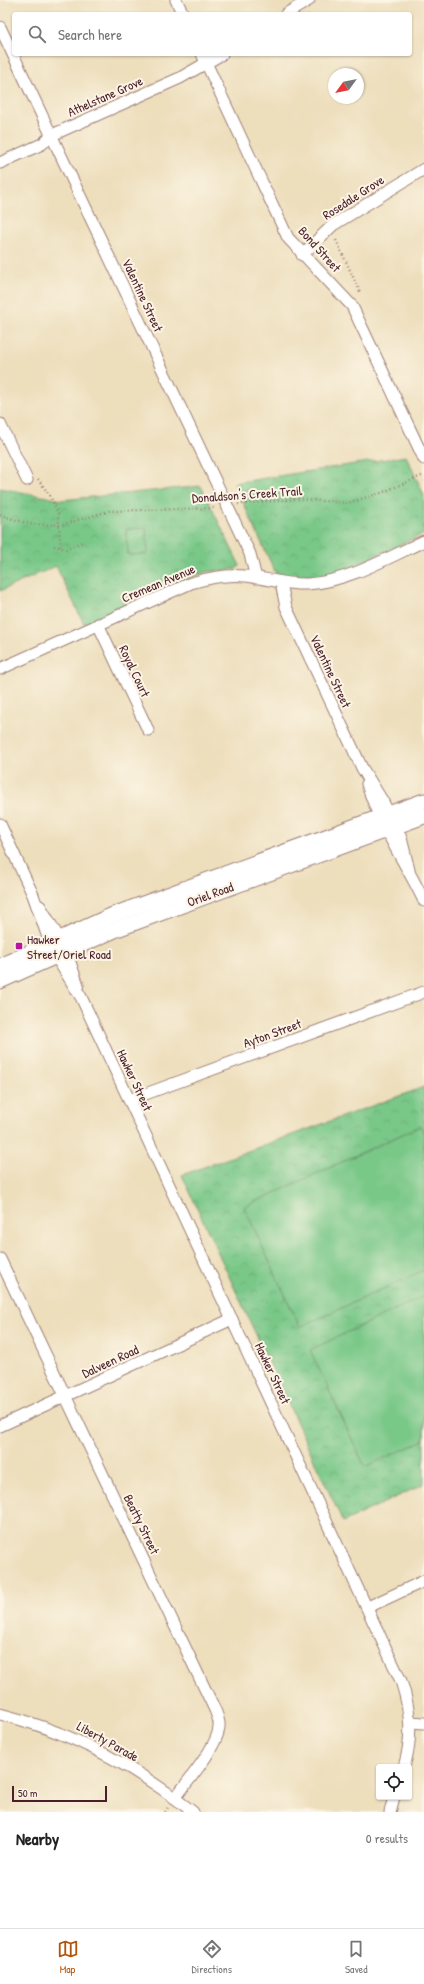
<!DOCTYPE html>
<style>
:root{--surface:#fff;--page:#f2f2f2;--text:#222;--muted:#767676;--line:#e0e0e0;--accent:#b45309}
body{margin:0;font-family:"Patrick Hand",sans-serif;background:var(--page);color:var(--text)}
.controls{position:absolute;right:12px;bottom:12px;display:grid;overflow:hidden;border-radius:4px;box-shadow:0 1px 3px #0004}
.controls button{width:36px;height:36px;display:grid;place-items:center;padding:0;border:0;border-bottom:1px solid var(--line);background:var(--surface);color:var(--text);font:20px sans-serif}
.compass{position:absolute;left:328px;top:68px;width:36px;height:36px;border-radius:50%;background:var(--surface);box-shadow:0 1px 3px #0004;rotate:237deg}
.scale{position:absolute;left:12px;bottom:10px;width:95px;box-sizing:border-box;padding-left:4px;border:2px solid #4a1f2b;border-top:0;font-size:11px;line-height:14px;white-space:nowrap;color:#4a1f2b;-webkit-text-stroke:3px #fcf5e5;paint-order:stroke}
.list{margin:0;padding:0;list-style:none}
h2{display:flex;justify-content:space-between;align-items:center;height:52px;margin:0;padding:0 16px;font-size:17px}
h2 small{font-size:13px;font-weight:400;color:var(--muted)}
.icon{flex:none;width:22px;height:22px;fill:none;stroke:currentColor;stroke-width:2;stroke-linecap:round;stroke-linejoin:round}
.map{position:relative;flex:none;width:424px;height:1812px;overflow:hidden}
.search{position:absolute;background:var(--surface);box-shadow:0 1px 3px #0004;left:12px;right:12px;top:12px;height:44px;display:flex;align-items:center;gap:10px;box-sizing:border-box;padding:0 14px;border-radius:4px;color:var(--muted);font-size:15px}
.sheet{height:116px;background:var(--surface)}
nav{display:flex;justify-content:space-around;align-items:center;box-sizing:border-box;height:56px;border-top:1px solid var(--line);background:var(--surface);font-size:11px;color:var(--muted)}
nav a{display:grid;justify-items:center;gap:2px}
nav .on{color:var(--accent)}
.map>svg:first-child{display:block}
.park{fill:url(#park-crowns);stroke:#62745a}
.pitch{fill:#79c888;stroke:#62745a}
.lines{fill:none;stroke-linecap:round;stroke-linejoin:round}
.minor-casing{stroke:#9c7e74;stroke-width:13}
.secondary-casing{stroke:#9c7e74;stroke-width:17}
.path{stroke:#9c7e74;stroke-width:2.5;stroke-dasharray:1 3;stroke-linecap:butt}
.minor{stroke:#fff;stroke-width:11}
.secondary{stroke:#fff;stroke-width:15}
.poi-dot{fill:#b5179e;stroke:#fcf5e5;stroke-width:1.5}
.labels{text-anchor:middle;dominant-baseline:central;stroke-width:4;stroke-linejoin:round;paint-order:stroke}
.street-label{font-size:13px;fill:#4a1f2b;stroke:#fcf5e5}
.poi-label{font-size:13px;fill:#4a1f2b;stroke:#fcf5e5;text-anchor:start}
</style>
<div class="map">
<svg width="424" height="1812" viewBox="0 0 424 1812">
<defs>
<pattern id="park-crowns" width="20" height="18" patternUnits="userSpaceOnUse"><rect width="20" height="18" fill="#79c888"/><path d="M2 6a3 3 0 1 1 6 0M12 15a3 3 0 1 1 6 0" fill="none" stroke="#6aab76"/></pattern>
</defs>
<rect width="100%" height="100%" fill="#fcf5e5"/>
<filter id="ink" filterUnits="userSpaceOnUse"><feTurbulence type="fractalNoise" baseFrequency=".025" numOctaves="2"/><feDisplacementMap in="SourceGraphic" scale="8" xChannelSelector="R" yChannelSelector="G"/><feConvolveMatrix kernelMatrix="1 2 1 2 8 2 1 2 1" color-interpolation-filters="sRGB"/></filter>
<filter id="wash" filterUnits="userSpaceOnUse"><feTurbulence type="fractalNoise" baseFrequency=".012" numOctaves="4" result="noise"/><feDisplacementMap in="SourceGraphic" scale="16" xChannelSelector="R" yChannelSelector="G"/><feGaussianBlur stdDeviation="0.9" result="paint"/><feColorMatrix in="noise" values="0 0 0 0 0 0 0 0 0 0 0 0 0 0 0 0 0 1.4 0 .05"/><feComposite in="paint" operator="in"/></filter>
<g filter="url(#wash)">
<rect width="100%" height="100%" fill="#eddebc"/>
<!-- park -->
<g class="park">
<polygon points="406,456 424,495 424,534 333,575 290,577 276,574 234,483"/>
<polygon points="201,486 240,566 236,569 206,572 180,581 84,624 56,566 0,591 0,488 62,500"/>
<polygon points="424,1087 424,1484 343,1522 182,1175"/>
</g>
<!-- pitch -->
<g class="pitch">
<polygon points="146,528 148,554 128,555 126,529"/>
<polygon points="420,1126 424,1134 424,1270 300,1327 244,1207"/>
<polygon points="424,1296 424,1440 365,1467 310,1350"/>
</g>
</g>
<g filter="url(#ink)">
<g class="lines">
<!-- minor casing -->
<g class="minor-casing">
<g id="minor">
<polyline points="176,0 183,14"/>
<polyline points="286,14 309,0"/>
<polyline points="0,27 250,554 256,578"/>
<polyline points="202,54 288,238 352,306 424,459"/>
<polyline points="0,163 42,144 52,135 180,78 222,54"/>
<polyline points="302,255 333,225 424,169"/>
<polyline points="0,424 27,480"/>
<polyline points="281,583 286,607 362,768 383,802 401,838 409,870"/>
<polyline points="98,624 148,730"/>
<path d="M 0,669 L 191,583 C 208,578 226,574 245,576 C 266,578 286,585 308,584 C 347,582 389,557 424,541"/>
<path d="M 367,784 C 380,827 405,861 424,901"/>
<polyline points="0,824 33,895 50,943"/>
<polyline points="40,906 59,938"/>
<polyline points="66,951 78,985"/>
<path d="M 55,955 L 81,997 L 401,1681 C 411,1711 413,1737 404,1767"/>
<polyline points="129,1100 424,992"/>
<path d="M 0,1259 L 215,1710 C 217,1715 220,1722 219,1727 C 218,1746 187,1782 175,1798"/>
<polyline points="0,1426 232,1319"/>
<polyline points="368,1607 424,1581"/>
<path d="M 0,1714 C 72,1732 135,1766 193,1812"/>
<polyline points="411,1722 424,1723"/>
<polyline points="390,1812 394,1797"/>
</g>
</g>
<!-- secondary casing -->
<g class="secondary-casing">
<g id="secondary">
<polyline points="0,966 113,915 424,801"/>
<polyline points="0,981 117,929 424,816"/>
</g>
</g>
<!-- path -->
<g class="path">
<polyline points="336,240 361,294"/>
<polyline points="38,479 50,496 58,513 61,549"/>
<polyline points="238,504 296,499 348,503 381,493 424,475"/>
<polyline points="0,515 30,524 61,525 109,511 216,508"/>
<polyline points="54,546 66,549 82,542"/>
<polyline points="165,1812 169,1806"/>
</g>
<!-- minor -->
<use href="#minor" class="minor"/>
<!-- secondary -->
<use href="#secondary" class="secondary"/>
</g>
</g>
<!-- markers -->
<rect class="poi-dot" x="15" y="942" width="8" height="8" rx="2"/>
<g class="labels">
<!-- street labels -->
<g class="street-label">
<text transform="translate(105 96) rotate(-24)">Athelstane Grove</text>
<text transform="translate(353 197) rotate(-33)">Rosedale Grove</text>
<text transform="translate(320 249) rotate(48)">Bond Street</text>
<text transform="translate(143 295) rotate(65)">Valentine Street</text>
<text transform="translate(247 494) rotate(-4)">Donaldson's Creek Trail</text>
<text transform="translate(158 583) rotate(-23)">Cremean Avenue</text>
<text transform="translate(135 671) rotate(65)">Royal Court</text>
<text transform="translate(331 671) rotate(65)">Valentine Street</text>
<text transform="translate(210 894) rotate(-20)">Oriel Road</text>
<text transform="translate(272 1033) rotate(-20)">Ayton Street</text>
<text transform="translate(135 1080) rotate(65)">Hawker Street</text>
<text transform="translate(110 1361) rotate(-25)">Dalveen Road</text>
<text transform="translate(273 1373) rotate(65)">Hawker Street</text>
<text transform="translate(142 1524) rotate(64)">Beatty Street</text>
<text transform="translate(108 1741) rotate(29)">Liberty Parade</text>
</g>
<!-- poi labels -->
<g class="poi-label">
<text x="27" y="939">Hawker<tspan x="27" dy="15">Street/Oriel Road</tspan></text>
</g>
</g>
</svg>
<div class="controls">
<button><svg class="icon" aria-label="locate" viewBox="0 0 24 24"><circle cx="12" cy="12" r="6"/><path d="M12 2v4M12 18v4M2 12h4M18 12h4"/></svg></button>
</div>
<svg class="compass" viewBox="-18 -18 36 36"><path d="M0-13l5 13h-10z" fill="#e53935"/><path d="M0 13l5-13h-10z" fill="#767676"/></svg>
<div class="scale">50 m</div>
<div class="search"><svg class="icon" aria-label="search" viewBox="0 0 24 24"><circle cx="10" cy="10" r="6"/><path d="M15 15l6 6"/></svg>Search here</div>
</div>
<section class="sheet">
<h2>Nearby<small>0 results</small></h2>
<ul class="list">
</ul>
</section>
<nav>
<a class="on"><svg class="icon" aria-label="map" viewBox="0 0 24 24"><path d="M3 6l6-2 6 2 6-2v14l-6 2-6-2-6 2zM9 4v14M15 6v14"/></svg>Map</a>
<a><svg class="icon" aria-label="directions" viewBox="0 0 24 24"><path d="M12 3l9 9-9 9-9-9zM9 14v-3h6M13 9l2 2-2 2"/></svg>Directions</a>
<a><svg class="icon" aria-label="saved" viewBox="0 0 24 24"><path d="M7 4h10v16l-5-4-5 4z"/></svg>Saved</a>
</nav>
